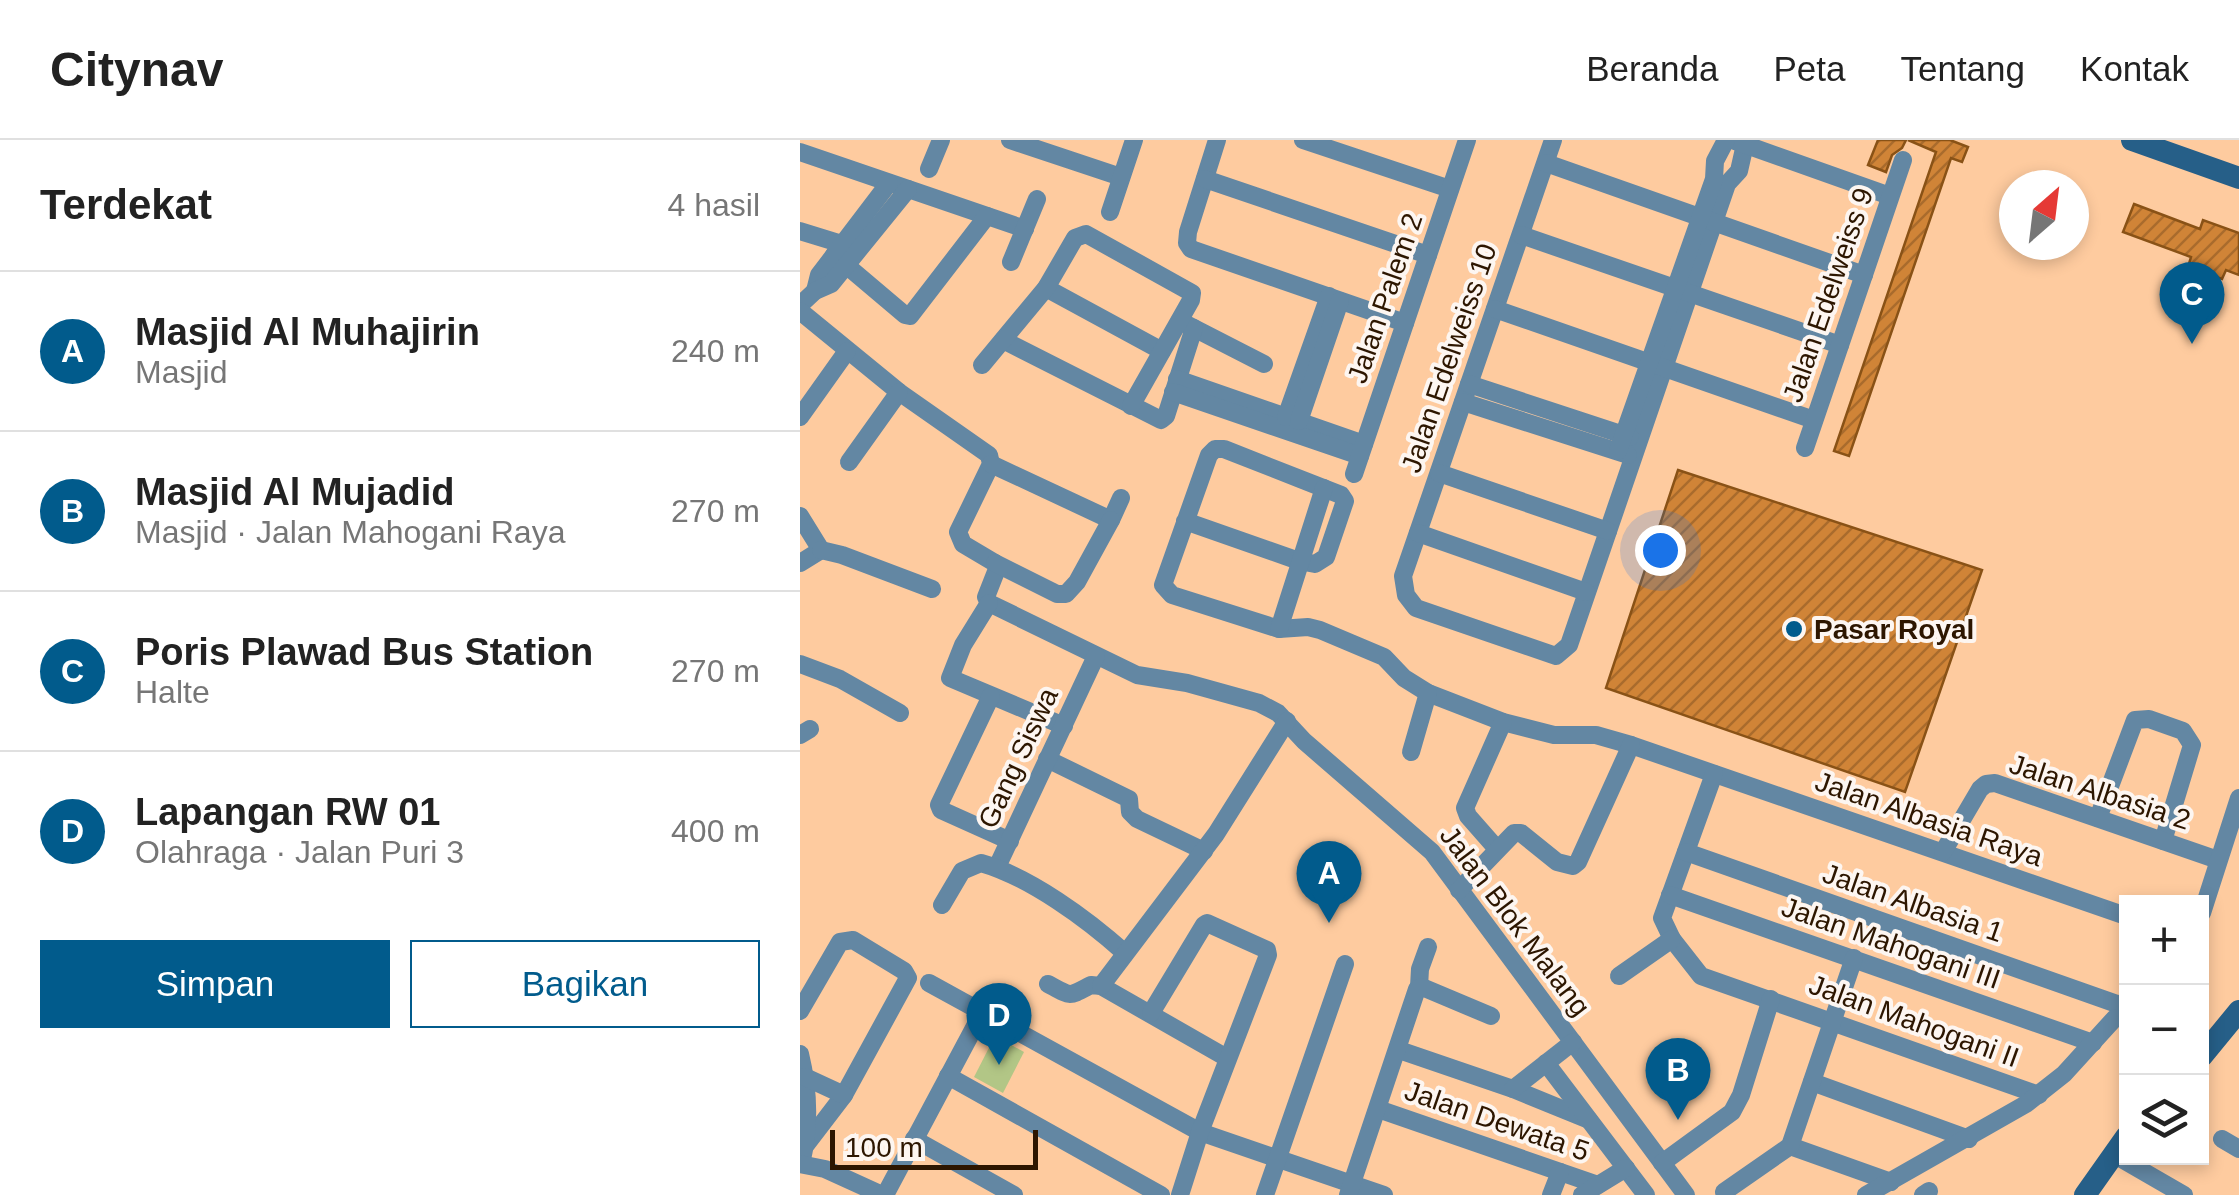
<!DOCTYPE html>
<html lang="id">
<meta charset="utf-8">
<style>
:root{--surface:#fff;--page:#f6f6f6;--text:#222;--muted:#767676;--line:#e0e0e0;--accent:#015b8c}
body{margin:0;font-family:Helvetica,sans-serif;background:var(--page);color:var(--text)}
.controls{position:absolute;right:30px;bottom:30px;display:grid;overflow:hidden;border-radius:0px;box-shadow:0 5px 15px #0003}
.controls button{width:90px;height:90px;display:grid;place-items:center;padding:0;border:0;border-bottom:2px solid var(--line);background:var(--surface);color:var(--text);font:50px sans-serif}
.compass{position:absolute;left:1199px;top:30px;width:90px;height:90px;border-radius:50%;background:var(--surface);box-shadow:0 5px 15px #0003;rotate:28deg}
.scale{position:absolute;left:30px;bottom:25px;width:208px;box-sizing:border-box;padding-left:10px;border:5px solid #2d1600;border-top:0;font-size:28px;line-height:35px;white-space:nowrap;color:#2d1600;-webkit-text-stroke:8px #fdf6f1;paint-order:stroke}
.you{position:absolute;left:860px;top:410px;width:35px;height:35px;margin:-25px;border:8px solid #fff;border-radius:50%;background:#1a73e8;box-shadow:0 0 0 15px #1a73e833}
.badge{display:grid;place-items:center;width:65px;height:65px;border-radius:50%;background:var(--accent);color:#fff;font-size:32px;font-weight:700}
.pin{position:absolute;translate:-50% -82px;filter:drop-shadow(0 2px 5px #0008)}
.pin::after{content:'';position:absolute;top:52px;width:35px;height:30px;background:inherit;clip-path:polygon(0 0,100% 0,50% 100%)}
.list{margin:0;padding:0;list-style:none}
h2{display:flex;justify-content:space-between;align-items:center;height:130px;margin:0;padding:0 40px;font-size:42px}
h2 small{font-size:32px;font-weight:400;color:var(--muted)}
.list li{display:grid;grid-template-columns:65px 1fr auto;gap:30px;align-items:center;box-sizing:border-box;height:160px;padding:0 40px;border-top:2px solid var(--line)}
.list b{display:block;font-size:38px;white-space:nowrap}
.list p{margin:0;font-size:32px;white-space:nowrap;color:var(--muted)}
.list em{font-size:32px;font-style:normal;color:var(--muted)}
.actions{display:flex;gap:20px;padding:30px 40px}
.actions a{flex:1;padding:22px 0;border:2px solid var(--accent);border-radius:0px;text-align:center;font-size:35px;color:var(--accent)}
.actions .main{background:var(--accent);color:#fff}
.icon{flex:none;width:55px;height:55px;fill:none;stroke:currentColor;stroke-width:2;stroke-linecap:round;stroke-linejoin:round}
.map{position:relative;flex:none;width:1439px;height:1055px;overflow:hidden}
header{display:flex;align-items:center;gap:60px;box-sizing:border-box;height:140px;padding:0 50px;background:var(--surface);border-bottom:2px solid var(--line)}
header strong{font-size:48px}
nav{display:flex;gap:55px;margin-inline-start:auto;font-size:35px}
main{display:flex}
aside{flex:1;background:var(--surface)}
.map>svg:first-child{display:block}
.pitch{fill:#b2c686}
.building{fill:url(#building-hatch);stroke:#895216;stroke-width:2.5}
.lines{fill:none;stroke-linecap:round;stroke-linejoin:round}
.street{stroke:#6387a3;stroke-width:18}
.secondary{stroke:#265f88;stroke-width:22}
.poi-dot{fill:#015b8c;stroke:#fdf6f1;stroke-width:4}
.labels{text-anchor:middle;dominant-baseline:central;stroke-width:8;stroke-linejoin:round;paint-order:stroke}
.street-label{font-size:28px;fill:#2d1600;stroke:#fdf6f1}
.poi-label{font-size:28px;font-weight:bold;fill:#2d1600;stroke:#fdf6f1;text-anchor:start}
</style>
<header>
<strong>Citynav</strong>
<nav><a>Beranda</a><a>Peta</a><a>Tentang</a><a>Kontak</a></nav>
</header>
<main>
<aside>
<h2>Terdekat<small>4 hasil</small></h2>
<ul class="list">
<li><span class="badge">A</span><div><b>Masjid Al Muhajirin</b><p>Masjid</p></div><em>240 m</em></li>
<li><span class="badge">B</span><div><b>Masjid Al Mujadid</b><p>Masjid · Jalan Mahogani Raya</p></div><em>270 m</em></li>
<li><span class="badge">C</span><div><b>Poris Plawad Bus Station</b><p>Halte</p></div><em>270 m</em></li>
<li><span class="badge">D</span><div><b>Lapangan RW 01</b><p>Olahraga · Jalan Puri 3</p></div><em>400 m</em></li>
</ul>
<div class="actions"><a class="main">Simpan</a><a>Bagikan</a></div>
</aside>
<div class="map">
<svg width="1439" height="1055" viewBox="0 0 1439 1055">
<defs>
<pattern id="building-hatch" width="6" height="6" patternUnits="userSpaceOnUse" patternTransform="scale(2.5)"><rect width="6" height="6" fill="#d08437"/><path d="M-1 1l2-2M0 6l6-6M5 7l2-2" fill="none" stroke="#a96b2c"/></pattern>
</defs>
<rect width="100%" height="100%" fill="#fecb9f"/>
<!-- pitch -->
<polygon class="pitch" points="195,896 224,912 203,953 174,937"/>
<!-- building -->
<g class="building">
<polygon points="1078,0 1106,0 1102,8 1092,15 1086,32 1068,25"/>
<polygon points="1108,0 1150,0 1168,7 1162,22 1151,18 1049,316 1034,311 1136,12"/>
<polygon points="1334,64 1400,89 1403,80 1439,93 1439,135 1426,130 1422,139 1388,127 1391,117 1323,92"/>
<polygon points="878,330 1182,430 1105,652 806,548"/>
</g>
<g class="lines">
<!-- street -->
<g class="street">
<polyline points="210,0 321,37"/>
<polyline points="417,0 388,92 387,103 391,109 605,183"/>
<polyline points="503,0 650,49"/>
<polyline points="753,0 603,436 606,455 616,468 756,516 769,505 927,44 939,31 946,0"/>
<polyline points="935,1 1090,56"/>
<polyline points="0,12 225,89"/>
<polyline points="746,23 1064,135"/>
<polyline points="129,29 141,0"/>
<polyline points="405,39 628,115"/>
<polyline points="310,72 334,0"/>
<polyline points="0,91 42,104 50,111"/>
<polyline points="721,95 1040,205"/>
<polyline points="34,115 105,175 110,176 187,76"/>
<polyline points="211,122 237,59"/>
<polyline points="246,148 362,211"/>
<polyline points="15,151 19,135 89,43"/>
<polyline points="0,165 15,151 31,144 108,49"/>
<polyline points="695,169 1014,280"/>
<polyline points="0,171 99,252 189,315 191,324 158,392 163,404 195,423 197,429 186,457 189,463 337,535 387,543 459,563 478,573 504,601 632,712 886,1055"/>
<polyline points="384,183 464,224"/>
<polyline points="203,200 361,280 366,276 394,188"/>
<polyline points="182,225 246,148 275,98 286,94 392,153 391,160 331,266"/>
<polyline points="377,239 564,304"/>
<polyline points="669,244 830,297"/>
<polyline points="373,252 560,316"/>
<polyline points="663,262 828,315"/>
<polyline points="0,277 47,211"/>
<polyline points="486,277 529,156"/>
<polyline points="499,281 540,161"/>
<polyline points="1005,308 1103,20"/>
<polyline points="818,311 914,39 915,21 926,0"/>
<polyline points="49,322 99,252"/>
<polyline points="191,324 311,380 321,358"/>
<polyline points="639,333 808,391"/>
<polyline points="554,334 667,0"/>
<polyline points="0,376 21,410 0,423"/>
<polyline points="385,381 499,421 515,424 526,417 545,361 541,355 424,309 415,309 409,315 363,445 372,455 479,489 508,487 520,490 584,517 604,538 628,553 703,582 754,595 796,595 831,605 1326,776"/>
<polyline points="618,393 786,452"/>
<polyline points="21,410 42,415 132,449"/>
<polyline points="195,423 257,454 266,454 277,442 311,380"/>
<polyline points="189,463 163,505 150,538 264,586"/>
<polyline points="479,489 524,348"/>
<polyline points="0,524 40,539 100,573"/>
<polyline points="191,556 139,665 141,670 210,701"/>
<polyline points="0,595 10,589"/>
<polyline points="611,612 628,553"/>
<polyline points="247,619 329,659 330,672 337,679 404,711"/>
<polyline points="914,634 862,778 872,799 901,836 1239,955"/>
<polyline points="1298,678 1335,580 1349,579 1383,591 1392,605 1363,701"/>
<polyline points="697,709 668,676 665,668 703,582"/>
<polyline points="886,712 1317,864 1322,865 1326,860"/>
<polyline points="1143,712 1180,649 1186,644 1195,643 1418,720"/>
<polyline points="197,727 296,516"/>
<polyline points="659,750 714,693 721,693 757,722 773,726 778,722 831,605"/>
<polyline points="870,755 1293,903"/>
<path d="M 142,765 L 162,731 L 181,723 C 230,737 287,779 325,813"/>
<polyline points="1402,773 1439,658"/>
<polyline points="819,836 872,799"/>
<polyline points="129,843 400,992 584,1055"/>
<path d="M 248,844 C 272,857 268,857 291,845 L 301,846 L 427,918"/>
<polyline points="301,846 416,694 487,581"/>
<polyline points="619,847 620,829 628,807"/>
<polyline points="0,871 40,802 53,800 104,831 108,838 44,955 5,1006"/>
<polyline points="351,873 404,785 407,783 467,810 468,815 400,992 380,1055"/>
<polyline points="599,910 713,949 789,980"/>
<path d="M 0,914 C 9,951 10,987 1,1024"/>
<polyline points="746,923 846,1055"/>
<polyline points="148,936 361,1055"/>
<polyline points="5,937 44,955"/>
<polyline points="1012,942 1169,999"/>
<polyline points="713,949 773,902"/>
<polyline points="578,969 798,1045"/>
<polyline points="114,999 214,1055"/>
<polyline points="1422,999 1439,1009"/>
<polyline points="990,1006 1091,1042"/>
<polyline points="1313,1014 1384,1055"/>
<polyline points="862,1023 932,972 941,955 971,859"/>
<polyline points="0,1024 25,1029 82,1055"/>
<polyline points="924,1052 990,1006 1054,818"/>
<polyline points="85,1055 182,873"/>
<polyline points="465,1055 545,824"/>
<polyline points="548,1055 617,849 622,847 691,876"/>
<polyline points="751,1055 760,1032"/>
<polyline points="782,1055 826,1028"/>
<polyline points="1066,1055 1226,964 1264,934 1315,878"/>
<polyline points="1123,1055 1129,1051"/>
</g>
<!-- secondary -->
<g class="secondary">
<polyline points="1332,0 1439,38"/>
<polyline points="1402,916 1439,871"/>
<polyline points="1285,1055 1326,997"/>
</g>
</g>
<!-- markers -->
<circle class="poi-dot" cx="994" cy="489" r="10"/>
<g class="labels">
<!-- street labels -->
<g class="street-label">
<text transform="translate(1028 155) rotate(-71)">Jalan Edelweiss 9</text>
<text transform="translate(585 158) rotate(-71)">Jalan Palem 2</text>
<text transform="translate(649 218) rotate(-71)">Jalan Edelweiss 10</text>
<text transform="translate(218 618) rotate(-65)">Gang Siswa</text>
<text transform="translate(1300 652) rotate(18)">Jalan Albasia 2</text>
<text transform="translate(1129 679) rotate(19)">Jalan Albasia Raya</text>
<text transform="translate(1113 763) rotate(19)">Jalan Albasia 1</text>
<text transform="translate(715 781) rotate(53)">Jalan Blok Malang</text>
<text transform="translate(1091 803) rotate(19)">Jalan Mahogani III</text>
<text transform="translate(1114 881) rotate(20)">Jalan Mahogani II</text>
<text transform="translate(697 981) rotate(19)">Jalan Dewata 5</text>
</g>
<!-- poi labels -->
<g class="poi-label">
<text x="1014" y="489">Pasar Royal</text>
</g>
</g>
</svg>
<div class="controls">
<button>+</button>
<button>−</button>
<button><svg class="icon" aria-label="layers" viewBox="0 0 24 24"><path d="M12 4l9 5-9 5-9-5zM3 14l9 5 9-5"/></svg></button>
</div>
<svg class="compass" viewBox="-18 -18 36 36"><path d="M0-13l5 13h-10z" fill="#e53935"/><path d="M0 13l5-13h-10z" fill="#767676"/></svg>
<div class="scale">100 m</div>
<div class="you"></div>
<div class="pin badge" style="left:529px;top:783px">A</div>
<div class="pin badge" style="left:878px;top:980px">B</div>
<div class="pin badge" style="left:1392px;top:204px">C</div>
<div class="pin badge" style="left:199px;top:925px">D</div>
</div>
</main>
